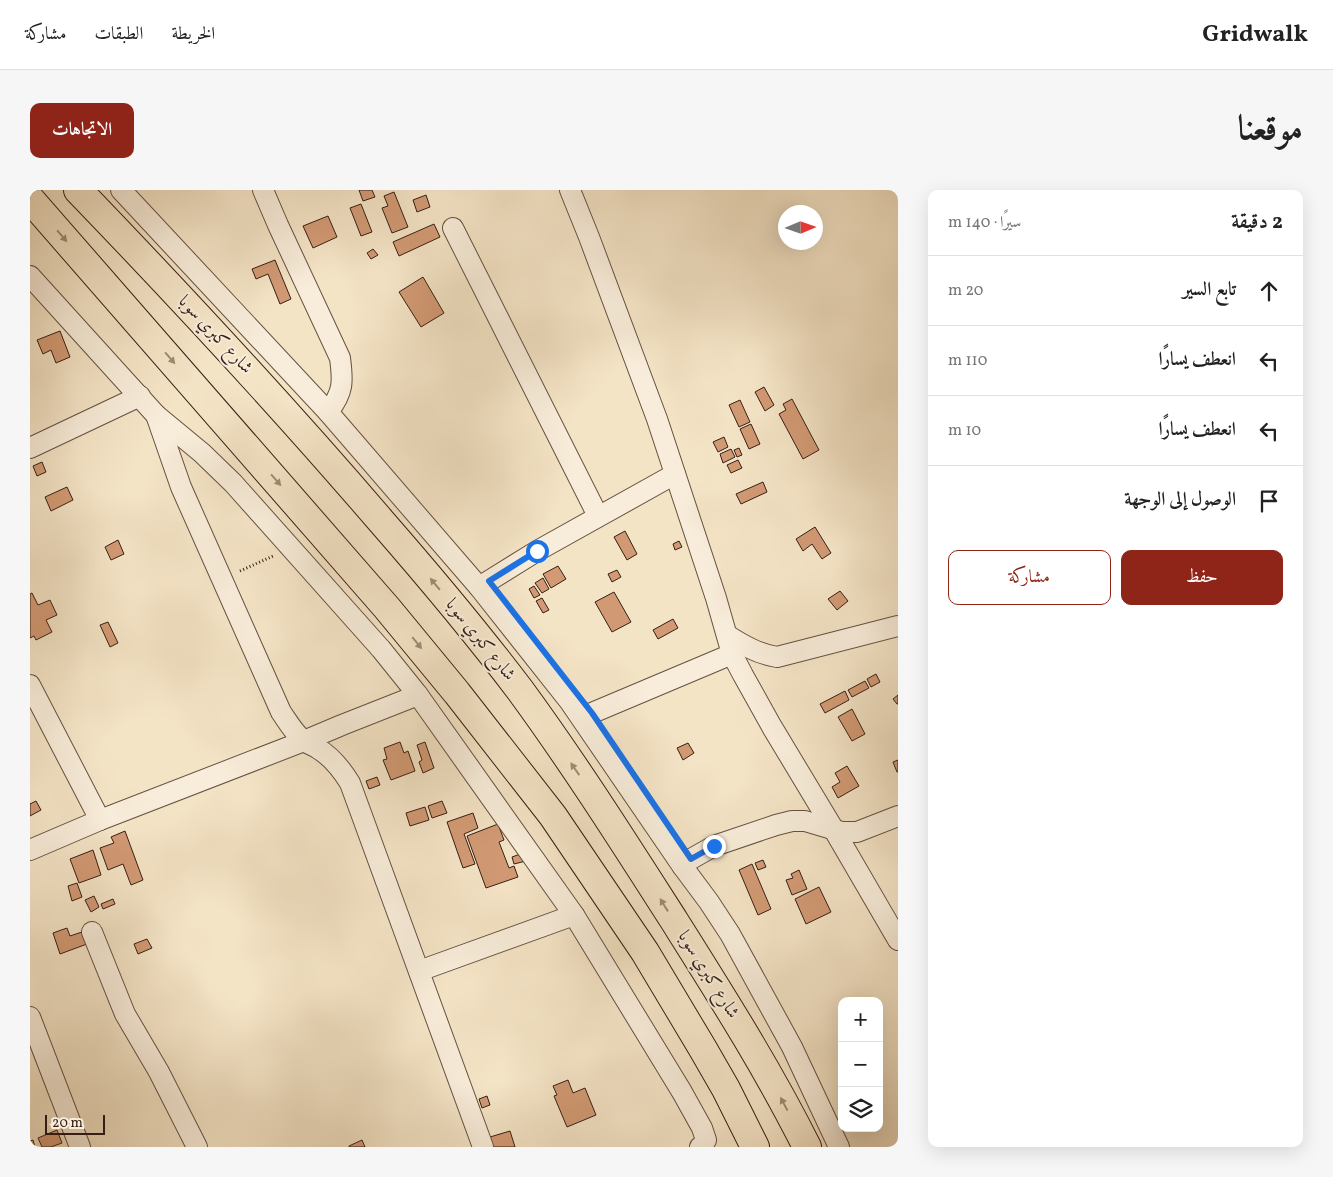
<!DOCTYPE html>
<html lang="ar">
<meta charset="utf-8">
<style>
:root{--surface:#fff;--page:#f6f6f6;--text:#222;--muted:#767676;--line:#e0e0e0;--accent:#8f2418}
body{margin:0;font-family:Vollkorn,Amiri,serif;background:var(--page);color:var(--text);direction:rtl}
.controls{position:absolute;right:15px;bottom:15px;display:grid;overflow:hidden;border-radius:10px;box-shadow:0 5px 20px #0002}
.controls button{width:45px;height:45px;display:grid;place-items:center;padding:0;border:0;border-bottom:1px solid var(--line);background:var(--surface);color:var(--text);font:25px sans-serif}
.compass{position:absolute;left:748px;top:15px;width:45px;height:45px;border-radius:50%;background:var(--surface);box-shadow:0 5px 20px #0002;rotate:88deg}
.scale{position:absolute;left:15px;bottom:12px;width:60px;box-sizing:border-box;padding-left:5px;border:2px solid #361e15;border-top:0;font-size:14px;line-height:18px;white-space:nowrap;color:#361e15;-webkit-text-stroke:4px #f8edda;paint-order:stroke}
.stop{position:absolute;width:15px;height:15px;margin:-11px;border:4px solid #1a73e8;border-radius:50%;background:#fff}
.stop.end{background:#1a73e8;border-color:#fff;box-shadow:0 1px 5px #0008}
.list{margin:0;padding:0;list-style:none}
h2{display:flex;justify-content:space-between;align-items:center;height:65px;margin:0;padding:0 20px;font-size:21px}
h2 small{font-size:16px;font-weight:400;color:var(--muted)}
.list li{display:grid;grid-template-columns:32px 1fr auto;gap:15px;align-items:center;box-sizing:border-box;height:70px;padding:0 20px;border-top:1px solid var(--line)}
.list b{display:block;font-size:19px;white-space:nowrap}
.list em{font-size:16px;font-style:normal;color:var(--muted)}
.actions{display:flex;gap:10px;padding:15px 20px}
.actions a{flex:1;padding:11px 0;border:1px solid var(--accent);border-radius:10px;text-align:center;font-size:18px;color:var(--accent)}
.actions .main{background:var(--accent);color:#fff}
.icon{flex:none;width:28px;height:28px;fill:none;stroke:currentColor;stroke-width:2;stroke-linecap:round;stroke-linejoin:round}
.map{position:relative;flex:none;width:868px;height:957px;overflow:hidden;direction:ltr;border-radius:10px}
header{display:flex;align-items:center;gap:30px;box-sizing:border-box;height:70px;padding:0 25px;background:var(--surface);border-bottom:1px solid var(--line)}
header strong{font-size:24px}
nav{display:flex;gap:28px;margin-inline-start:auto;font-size:18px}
.intro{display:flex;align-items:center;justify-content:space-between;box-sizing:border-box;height:120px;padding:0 30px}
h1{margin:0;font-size:35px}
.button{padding:12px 22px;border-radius:10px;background:var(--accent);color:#fff;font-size:18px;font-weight:700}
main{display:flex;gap:30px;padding:0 30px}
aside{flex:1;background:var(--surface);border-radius:10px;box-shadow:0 5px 20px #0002}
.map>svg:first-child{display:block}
.building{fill:#d29a74;stroke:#361e15}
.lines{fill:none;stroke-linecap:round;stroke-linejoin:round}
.minor-casing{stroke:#665041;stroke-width:22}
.highway-casing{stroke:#361e15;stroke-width:30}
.path{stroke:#361e15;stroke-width:3;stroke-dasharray:1 2.5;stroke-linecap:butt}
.minor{stroke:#f8edda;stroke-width:20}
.highway{stroke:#f4e4c6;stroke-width:28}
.oneway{fill:#9e8b76}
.route{stroke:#1a73e8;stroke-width:6}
.labels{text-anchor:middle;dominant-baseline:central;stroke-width:4;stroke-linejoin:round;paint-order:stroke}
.street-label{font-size:18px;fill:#361e15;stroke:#f8edda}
</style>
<header>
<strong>Gridwalk</strong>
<nav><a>الخريطة</a><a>الطبقات</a><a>مشاركة</a></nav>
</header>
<div class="intro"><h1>موقعنا</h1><a class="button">الاتجاهات</a></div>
<main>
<aside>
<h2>2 دقيقة<small>سيرًا · 140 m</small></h2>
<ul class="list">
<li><svg class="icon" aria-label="ahead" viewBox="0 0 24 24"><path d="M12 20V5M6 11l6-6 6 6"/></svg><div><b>تابع السير</b></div><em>20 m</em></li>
<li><svg class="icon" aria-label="left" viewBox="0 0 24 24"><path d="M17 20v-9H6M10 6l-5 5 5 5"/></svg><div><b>انعطف يسارًا</b></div><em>110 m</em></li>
<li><svg class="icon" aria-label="left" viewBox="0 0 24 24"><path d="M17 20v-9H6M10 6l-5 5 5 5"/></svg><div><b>انعطف يسارًا</b></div><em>10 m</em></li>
<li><svg class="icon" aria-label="arrive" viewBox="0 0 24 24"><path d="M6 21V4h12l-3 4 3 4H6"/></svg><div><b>الوصول إلى الوجهة</b></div></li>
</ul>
<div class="actions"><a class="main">حفظ</a><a>مشاركة</a></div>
</aside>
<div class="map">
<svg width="868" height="957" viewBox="0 0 868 957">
<rect width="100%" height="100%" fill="#f4e4c6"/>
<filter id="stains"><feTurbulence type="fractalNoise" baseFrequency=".004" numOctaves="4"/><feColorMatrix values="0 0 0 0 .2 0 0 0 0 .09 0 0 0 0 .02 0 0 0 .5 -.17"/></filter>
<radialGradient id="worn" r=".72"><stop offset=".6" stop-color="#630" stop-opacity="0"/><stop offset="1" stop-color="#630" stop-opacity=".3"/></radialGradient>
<!-- building -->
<g class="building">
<polygon points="329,0 342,0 345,7 333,11"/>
<polygon points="364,2 378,37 362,43 352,18 358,16 354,6"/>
<polygon points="396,5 400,17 387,22 383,10"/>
<polygon points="331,14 342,42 331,46 320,18"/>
<polygon points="298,26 307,47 283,58 273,36"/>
<polygon points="404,34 410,47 369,66 363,52"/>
<polygon points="343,59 348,65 341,69 337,63"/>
<polygon points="245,70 261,109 250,114 238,84 226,89 222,79"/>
<polygon points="393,87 414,123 391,137 369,102"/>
<polygon points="30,141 40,167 26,173 21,160 13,164 7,150"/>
<polygon points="734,197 744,215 735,221 725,202"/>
<polygon points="762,209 789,260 773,269 749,224 756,220 753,214"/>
<polygon points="710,210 720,232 709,237 699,215"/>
<polygon points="721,234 730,254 719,259 710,239"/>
<polygon points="694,247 698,257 688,262 683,252"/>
<polygon points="709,258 712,265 707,267 704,260"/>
<polygon points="701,259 705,267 693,273 690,264"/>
<polygon points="708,270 712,278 701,283 697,275"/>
<polygon points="12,272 16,282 7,286 3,276"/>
<polygon points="733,292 737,302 711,314 706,304"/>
<polygon points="37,297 43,310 21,321 15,307"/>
<polygon points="785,337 801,363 792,369 782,354 773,361 766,349"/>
<polygon points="595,341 607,364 597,370 584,347"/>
<polygon points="88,350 94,364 81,370 75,357"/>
<polygon points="649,351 652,357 645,360 643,354"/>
<polygon points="528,376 536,389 521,398 513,384"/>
<polygon points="587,380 591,387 582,392 578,384"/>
<polygon points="513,388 519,399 512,403 505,393"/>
<polygon points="504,396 510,405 504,408 499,399"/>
<polygon points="810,401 818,411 807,420 798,409"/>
<polygon points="584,402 601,432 582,442 565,412"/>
<polygon points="2,403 8,415 20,410 27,425 16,430 22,442 6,450 4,446 0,448 0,404"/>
<polygon points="512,408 519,420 513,423 506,411"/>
<polygon points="643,429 648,438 628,449 623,440"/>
<polygon points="78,432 88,453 80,457 70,435"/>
<polygon points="846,484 850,492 841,497 837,489"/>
<polygon points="835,491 839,498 822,507 818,500"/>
<polygon points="815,501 819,510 795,523 790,514"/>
<polygon points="868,505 868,514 867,514 863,509"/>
<polygon points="822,519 835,544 822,551 808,527"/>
<polygon points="370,552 374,563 378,561 385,581 361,590 353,570 357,569 354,558"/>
<polygon points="395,552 404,578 393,583 389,572 392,570 387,555"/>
<polygon points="658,553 664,563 653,570 647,558"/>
<polygon points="868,570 868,582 867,582 863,572"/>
<polygon points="817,576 829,596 808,608 802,597 810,592 805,583"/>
<polygon points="347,587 350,595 339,599 336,591"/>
<polygon points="6,611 11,620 0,626 0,614"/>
<polygon points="412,611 417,623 402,628 398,616"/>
<polygon points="395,617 399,630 380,636 376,623"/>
<polygon points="443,623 448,638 434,644 445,674 433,678 417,632"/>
<polygon points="468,634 474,650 469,652 479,678 484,676 488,687 456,698 437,646"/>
<polygon points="95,641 113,690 101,695 93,674 78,680 70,658 84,653 81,647"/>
<polygon points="63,660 71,685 49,693 40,669"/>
<polygon points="493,663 496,671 484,674 482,667"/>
<polygon points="733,670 736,677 728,680 725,673"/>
<polygon points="722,674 741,719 728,725 709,680"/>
<polygon points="769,680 777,699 762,705 756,690 763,688 761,684"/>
<polygon points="47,693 52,707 42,711 38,696"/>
<polygon points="789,697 801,722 776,734 765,709"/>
<polygon points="64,706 69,717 61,722 55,710"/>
<polygon points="83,709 85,714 73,719 71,714"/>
<polygon points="37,738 40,746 52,742 57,754 30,764 23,743"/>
<polygon points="117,749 122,758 108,764 104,754"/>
<polygon points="538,890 543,903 555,898 566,925 537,937 524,906 527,905 523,896"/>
<polygon points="457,906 460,915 452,918 449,909"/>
<polygon points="27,940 32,953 21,957 12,957 8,948"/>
<polygon points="480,941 485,957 463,957 460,947"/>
<polygon points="3,950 5,957 0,957 0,951"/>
<polygon points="332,950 335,957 319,957 319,956"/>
</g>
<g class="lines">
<!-- minor casing -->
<g class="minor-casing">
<g id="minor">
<polyline points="91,0 298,222 449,397 540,512 653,677 679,712 700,744 762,857 809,957"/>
<path d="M 233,0 L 248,35 L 310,168 C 313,191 314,202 298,222"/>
<polyline points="540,0 559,47 627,229 686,408 702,464 713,485 742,537 804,640 868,750"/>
<polyline points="423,38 568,326"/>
<polyline points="0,86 126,225 172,263 203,293 351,459 388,505 544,725 652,902 672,938 676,950 673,955 670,957"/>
<path d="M 126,225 L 151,297 L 251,522 C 258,532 264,543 273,550 C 277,554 283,555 287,558 C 301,566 312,580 320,593 L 453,957"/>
<polyline points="0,258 110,206"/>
<polyline points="449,397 507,361 645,284"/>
<path d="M 697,445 C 713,455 728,464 747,467 L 868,436"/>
<polyline points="0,495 70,630"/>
<polyline points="562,523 702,464"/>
<polyline points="0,660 70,630 274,551 312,535 388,505"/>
<polyline points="653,677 661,669 684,656 746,635 762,631 775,631 812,642 827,642 868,626"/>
<polyline points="62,742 95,824 129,882 167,957"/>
<polyline points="389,781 544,725"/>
<polyline points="0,827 50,957"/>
</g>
</g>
<!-- highway casing -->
<g class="highway-casing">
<g id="highway">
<path d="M 48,0 C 152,108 254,218 351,331 C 399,386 446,442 490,500 C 545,575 595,654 645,732 C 691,805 738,879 777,957"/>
<polyline points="0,9 357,418 427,503 523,626 615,762 673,859 696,899 725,957"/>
</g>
</g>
<!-- path -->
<polyline class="path" points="210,381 243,366"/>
<!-- minor -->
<use href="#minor" class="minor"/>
<!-- highway -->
<use href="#highway" class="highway"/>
</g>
<!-- one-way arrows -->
<defs><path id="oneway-solid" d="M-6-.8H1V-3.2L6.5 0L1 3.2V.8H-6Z" transform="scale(1.25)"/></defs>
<g class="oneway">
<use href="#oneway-solid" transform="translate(32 46) rotate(49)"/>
<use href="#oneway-solid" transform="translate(140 168) rotate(49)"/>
<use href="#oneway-solid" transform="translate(246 290) rotate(49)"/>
<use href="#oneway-solid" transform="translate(405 394) rotate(-130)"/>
<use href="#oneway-solid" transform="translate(387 453) rotate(51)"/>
<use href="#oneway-solid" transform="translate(545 579) rotate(-125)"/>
<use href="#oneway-solid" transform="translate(634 715) rotate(-122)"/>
<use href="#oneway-solid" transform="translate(754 914) rotate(-118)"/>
</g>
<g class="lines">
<!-- route -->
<polyline class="route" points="507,361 459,391 562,523 661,669 684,656"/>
</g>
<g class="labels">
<!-- street labels -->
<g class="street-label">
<text transform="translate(185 145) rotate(47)">شارع كبري سوبا</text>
<text transform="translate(450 450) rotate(51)">شارع كبري سوبا</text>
<text transform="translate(678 785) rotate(58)">شارع كبري سوبا</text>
</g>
</g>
<rect width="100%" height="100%" filter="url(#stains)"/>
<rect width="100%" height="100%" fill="url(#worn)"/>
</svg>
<div class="controls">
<button>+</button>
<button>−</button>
<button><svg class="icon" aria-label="layers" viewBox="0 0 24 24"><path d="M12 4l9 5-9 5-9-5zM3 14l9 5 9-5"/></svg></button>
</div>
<svg class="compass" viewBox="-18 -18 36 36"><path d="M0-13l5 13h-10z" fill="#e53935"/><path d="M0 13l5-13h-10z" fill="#767676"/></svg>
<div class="scale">20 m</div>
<div class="stop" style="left:507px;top:361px"></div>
<div class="stop end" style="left:684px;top:656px"></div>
</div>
</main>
